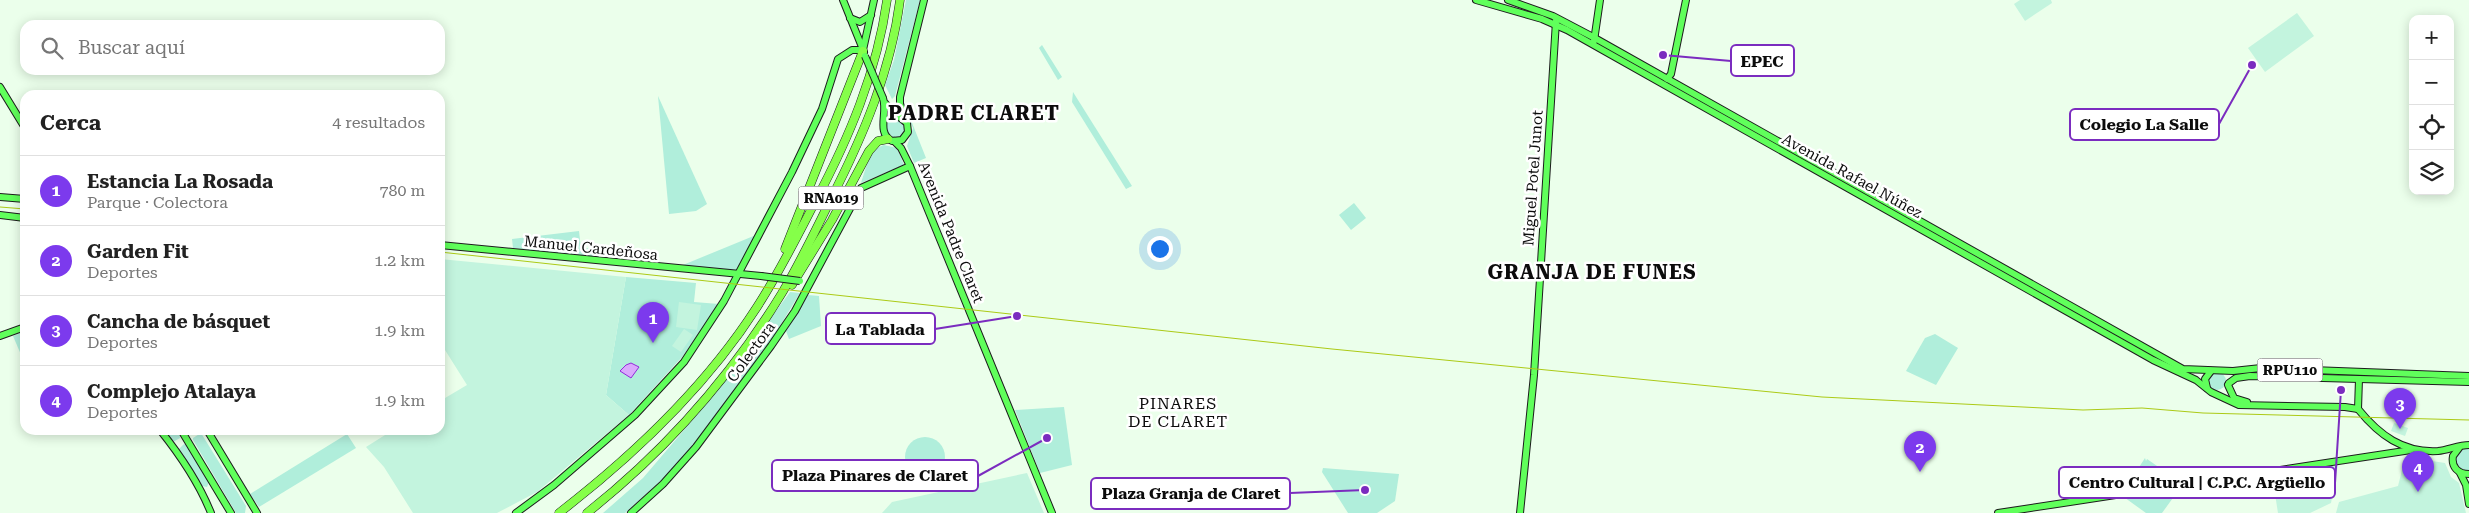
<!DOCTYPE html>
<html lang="es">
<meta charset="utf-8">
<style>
:root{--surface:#fff;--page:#f2f2f2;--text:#222;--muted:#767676;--line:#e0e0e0;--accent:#7c3aed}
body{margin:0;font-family:"Roboto Serif",serif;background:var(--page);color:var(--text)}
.controls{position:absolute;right:15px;top:15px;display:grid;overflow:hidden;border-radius:10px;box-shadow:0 2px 12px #0003}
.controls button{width:45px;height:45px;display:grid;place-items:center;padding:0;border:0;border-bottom:1px solid var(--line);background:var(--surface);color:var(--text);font:25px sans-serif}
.you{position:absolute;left:1159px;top:248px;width:18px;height:18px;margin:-12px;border:4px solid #fff;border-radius:50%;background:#1a73e8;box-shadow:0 0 0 8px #1a73e833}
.badge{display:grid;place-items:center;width:32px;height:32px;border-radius:50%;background:var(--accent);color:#fff;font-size:16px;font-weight:700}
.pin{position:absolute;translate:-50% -41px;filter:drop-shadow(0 1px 2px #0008)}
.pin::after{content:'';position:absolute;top:26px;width:18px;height:15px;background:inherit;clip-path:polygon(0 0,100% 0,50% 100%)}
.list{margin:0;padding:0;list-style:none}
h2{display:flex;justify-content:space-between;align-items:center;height:65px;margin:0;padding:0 20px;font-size:21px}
h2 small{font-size:16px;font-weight:400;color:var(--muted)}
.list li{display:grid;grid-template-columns:32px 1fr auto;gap:15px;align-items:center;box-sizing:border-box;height:70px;padding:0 20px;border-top:1px solid var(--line)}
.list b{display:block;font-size:19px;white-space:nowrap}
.list p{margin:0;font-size:16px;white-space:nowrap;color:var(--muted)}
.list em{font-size:16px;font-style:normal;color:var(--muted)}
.icon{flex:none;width:28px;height:28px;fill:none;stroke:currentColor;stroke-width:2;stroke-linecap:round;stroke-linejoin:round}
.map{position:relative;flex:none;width:2469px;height:513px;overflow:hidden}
.search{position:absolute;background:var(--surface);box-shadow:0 2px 12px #0003;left:20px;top:20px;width:425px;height:55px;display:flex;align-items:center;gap:12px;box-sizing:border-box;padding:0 18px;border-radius:15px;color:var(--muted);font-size:19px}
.panel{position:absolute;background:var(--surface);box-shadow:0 2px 12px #0003;left:20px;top:90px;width:425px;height:345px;border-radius:15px}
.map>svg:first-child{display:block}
.green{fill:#b0eedb}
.pitch{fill:#c3f4de}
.water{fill:#daa9fd;stroke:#9528db}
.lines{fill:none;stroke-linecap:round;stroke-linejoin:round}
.major-casing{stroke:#1d1d1d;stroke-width:8}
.highway-casing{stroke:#1d1d1d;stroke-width:9}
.major{stroke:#60ff5b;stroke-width:6}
.highway{stroke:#85ff49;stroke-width:8}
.rail{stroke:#acca16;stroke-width:1}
.major-bridge-casing{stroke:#1d1d1d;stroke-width:8;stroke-linecap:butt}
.major-bridge{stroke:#60ff5b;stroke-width:6}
.labels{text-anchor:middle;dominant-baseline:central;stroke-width:5;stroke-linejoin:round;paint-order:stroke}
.shield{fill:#fff;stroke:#555;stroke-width:1}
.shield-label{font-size:14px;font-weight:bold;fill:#0c0c0c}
.street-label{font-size:15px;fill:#0c0c0c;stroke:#fff}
.neighbourhood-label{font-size:16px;letter-spacing:1px;fill:#0c0c0c;stroke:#fff}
.district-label{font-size:20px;font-weight:bold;letter-spacing:1px;fill:#0c0c0c;stroke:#fff}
.leader{fill:none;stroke:#7b2cbf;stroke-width:2}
.callout-dot{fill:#7b2cbf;stroke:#fff;stroke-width:2}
.callout{fill:#fff;stroke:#7b2cbf;stroke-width:2}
.callout-label{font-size:16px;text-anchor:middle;font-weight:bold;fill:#0c0c0c}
</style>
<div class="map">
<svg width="2469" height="513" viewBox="0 0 2469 513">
<rect width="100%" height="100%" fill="#ebffeb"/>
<!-- green -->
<g class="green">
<polygon points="906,0 920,0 895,96 892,99 885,85 894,60"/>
<polygon points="1042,45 1062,77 1058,80 1039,48"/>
<polygon points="1073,92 1132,186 1126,189 1072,102"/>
<polygon points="658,96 707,204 696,211 669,214"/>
<polygon points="903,100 926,158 914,163 907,146 913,128 903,107"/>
<circle cx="896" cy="128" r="10"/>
<path d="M 884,145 L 897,148 L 904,165 L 861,183 C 866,169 869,149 884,145 Z"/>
<polygon points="1354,203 1366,218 1351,230 1339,215"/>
<polygon points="579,231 581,249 599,247 599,258 513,248 512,239"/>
<polygon points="756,235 739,268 732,272 678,267"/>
<polygon points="626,277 696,283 694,302 719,304 683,356 629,415 606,395"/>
<polygon points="790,292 800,293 772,339 701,437 663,479 625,513 603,513 643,478 713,396"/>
<polygon points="808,295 819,296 821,326 789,339 786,331"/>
<polygon points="25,331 25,364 13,336"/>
<polygon points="1935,334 1958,348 1936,385 1906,371 1925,338"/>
<circle cx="2217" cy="381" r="9"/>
<polygon points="1064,407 1072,465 1040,473 1015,410"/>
<polygon points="163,430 179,430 180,438 173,442"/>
<polygon points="201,433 246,506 245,513 236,513 193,440 193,438"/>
<polygon points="347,434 356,448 259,507 250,494"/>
<circle cx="925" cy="457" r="20"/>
<polygon points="184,444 187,445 209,482 207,487 202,486 179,449"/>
<polygon points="2469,447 2469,472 2456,467 2454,457 2461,449"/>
<polygon points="2145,458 2146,461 2147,459 2183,484 2162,513 2146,513 2121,495"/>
<polygon points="1323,468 1399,474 1395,501 1377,513 1348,513 1322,472"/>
</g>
<!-- pitch -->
<g class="pitch">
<polygon points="2020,0 2051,0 2052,3 2025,21 2014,4"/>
<polygon points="2297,13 2314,36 2265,72 2248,48"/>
<polygon points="440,259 626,277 606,395 629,415 537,492 497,513 413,513 384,467 366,447 393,430 440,430 440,401 467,385 440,342"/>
<polygon points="679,302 701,305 697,330 676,327"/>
<polygon points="684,329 693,335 681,352 672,346"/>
<polygon points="2394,423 2408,428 2405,436 2391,431"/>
<polygon points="2413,458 2445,463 2451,477 2459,483 2466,513 2336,513 2339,502 2398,486 2404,462 2412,465"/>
<polygon points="2338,465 2331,503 2310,513 2278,513 2272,475"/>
<polygon points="1027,473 1044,513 882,513 892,502"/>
</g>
<!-- water -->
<polygon class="water" points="631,363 639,367 631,378 620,371 626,365"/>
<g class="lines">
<!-- major casing -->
<g class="major-casing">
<g id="major">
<polyline points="843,0 864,52"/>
<polyline points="1476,0 1542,19 1567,30 2153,360 2196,380 2211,392 2239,405 2345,407 2358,409"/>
<polyline points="1508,0 1553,16 1593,37 2183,369 2233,371 2261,368 2469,376"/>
<polyline points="850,18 860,22 871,15"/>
<polyline points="1594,41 1600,0"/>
<polyline points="863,50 874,0"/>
<polyline points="1667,79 1671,74 1686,0"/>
<polyline points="0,87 25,128"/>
<path d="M 883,98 C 888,113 876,133 892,141 L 902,140 L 908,132 L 907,123 L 893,112 L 884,102"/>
<polyline points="906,120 900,104 900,97 924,0"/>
<polyline points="894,141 901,148 910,166 1052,513"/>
<polyline points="0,197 25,199"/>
<polyline points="0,215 25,218"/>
<polyline points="440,245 761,276"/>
<polyline points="0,336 25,327"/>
<polyline points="2229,383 2236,378 2250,376 2469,382"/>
<polyline points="2228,385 2234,398 2247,402"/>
<polyline points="2207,388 2205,379 2211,371"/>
<path d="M 2358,409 C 2379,435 2403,453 2438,451 C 2448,450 2459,445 2469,445"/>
<polyline points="2358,409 2359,379"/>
<path d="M 160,430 C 180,455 199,483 211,513"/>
<polyline points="181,430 231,513"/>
<polyline points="207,430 257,513"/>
<path d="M 2459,448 L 2453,456 C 2451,467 2458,474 2469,474"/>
<polyline points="2460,473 2466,485 2469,504"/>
<polyline points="516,513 554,485 635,415 684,362 724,301 792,172 822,109 838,59 852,50 862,50"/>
<polyline points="631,513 663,484 696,447 771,346 795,311 861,188 910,166"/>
<polyline points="1520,513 1534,375 1556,21"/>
<polyline points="1998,513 2411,450"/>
</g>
</g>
<!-- highway casing -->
<g class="highway-casing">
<g id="highway">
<polyline points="785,249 863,51"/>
<polyline points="792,285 832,220 869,151 878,141 888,139"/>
<path d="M 559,513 C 634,455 705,388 757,307 C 779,273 797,237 815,202 C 849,138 877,72 887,0"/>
<path d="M 587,513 C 665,451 730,378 782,293 C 800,263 815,231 831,199 C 863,136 891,71 900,0"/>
</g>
</g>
<!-- major -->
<use href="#major" class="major"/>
<!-- highway -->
<use href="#highway" class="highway"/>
<!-- rail -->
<g class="rail">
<polyline points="0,207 25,209"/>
<polyline points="440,252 1332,349 1822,397 2083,410 2142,408 2203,413 2469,420"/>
</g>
<!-- major-bridge casing -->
<g class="major-bridge-casing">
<g id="major-bridge">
<polyline points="865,56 883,98"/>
<polyline points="761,276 800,281"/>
</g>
</g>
<!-- major-bridge -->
<use href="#major-bridge" class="major-bridge"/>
</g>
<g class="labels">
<!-- shield labels -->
<g class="shield">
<rect x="798.5" y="186.5" width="65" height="23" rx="4"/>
<rect x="2257.5" y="358.5" width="65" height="23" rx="4"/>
</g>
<g class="shield-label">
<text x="831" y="198">RNA019</text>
<text x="2290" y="370">RPU110</text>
</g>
<!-- street labels -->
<g class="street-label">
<text transform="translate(1852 176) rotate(29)">Avenida Rafael Núñez</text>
<text transform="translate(1533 178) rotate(-86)">Miguel Potel Junot</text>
<text transform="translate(951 232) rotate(68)">Avenida Padre Claret</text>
<text transform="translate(591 248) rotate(6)">Manuel Cardeñosa</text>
<text transform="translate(751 352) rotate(-54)">Colectora</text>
</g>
<!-- neighbourhood labels -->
<g class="neighbourhood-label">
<text x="1178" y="403">PINARES<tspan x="1178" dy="18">DE CLARET</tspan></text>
</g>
<!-- district labels -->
<g class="district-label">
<text x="974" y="113">PADRE CLARET</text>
<text x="1592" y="272">GRANJA DE FUNES</text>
</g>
</g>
<!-- callouts -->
<path class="leader" d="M1663 55L1731 61M2252 65L2219 124M1017 316L935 329M1047 438L978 476M2341 390L2335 483M1365 490L1290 493"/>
<g class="callout-dot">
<circle cx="1663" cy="55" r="5"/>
<circle cx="2252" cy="65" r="5"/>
<circle cx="1017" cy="316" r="5"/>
<circle cx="1047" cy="438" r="5"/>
<circle cx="2341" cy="390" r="5"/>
<circle cx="1365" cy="490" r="5"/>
</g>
<g class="callout">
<rect x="1731" y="45" width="63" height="31" rx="5"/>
<rect x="2070" y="109" width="149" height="31" rx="5"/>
<rect x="826" y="313" width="109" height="31" rx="5"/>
<rect x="772" y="460" width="206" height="31" rx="5"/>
<rect x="2059" y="467" width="276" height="31" rx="5"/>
<rect x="1091" y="478" width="199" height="31" rx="5"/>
</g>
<g class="callout-label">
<text x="1762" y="67">EPEC</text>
<text x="2144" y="130">Colegio La Salle</text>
<text x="880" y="335">La Tablada</text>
<text x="875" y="481">Plaza Pinares de Claret</text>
<text x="2197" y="488">Centro Cultural | C.P.C. Argüello</text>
<text x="1191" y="499">Plaza Granja de Claret</text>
</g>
</svg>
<div class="controls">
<button>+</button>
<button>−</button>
<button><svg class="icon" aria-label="locate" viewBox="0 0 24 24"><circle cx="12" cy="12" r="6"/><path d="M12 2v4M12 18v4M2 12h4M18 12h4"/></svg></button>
<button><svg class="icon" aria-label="layers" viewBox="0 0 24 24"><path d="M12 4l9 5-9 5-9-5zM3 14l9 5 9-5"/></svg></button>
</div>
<div class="you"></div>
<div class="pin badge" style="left:653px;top:343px">1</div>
<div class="pin badge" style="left:1920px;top:472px">2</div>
<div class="pin badge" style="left:2400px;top:429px">3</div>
<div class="pin badge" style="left:2418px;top:492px">4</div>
<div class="search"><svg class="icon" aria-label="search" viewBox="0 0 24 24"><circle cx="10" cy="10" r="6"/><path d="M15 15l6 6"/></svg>Buscar aquí</div>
<section class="panel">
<h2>Cerca<small>4 resultados</small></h2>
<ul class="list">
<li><span class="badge">1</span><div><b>Estancia La Rosada</b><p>Parque · Colectora</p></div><em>780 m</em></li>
<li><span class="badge">2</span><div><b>Garden Fit</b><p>Deportes</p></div><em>1.2 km</em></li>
<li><span class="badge">3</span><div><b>Cancha de básquet</b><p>Deportes</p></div><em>1.9 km</em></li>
<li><span class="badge">4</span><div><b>Complejo Atalaya</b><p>Deportes</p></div><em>1.9 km</em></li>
</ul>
</section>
</div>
